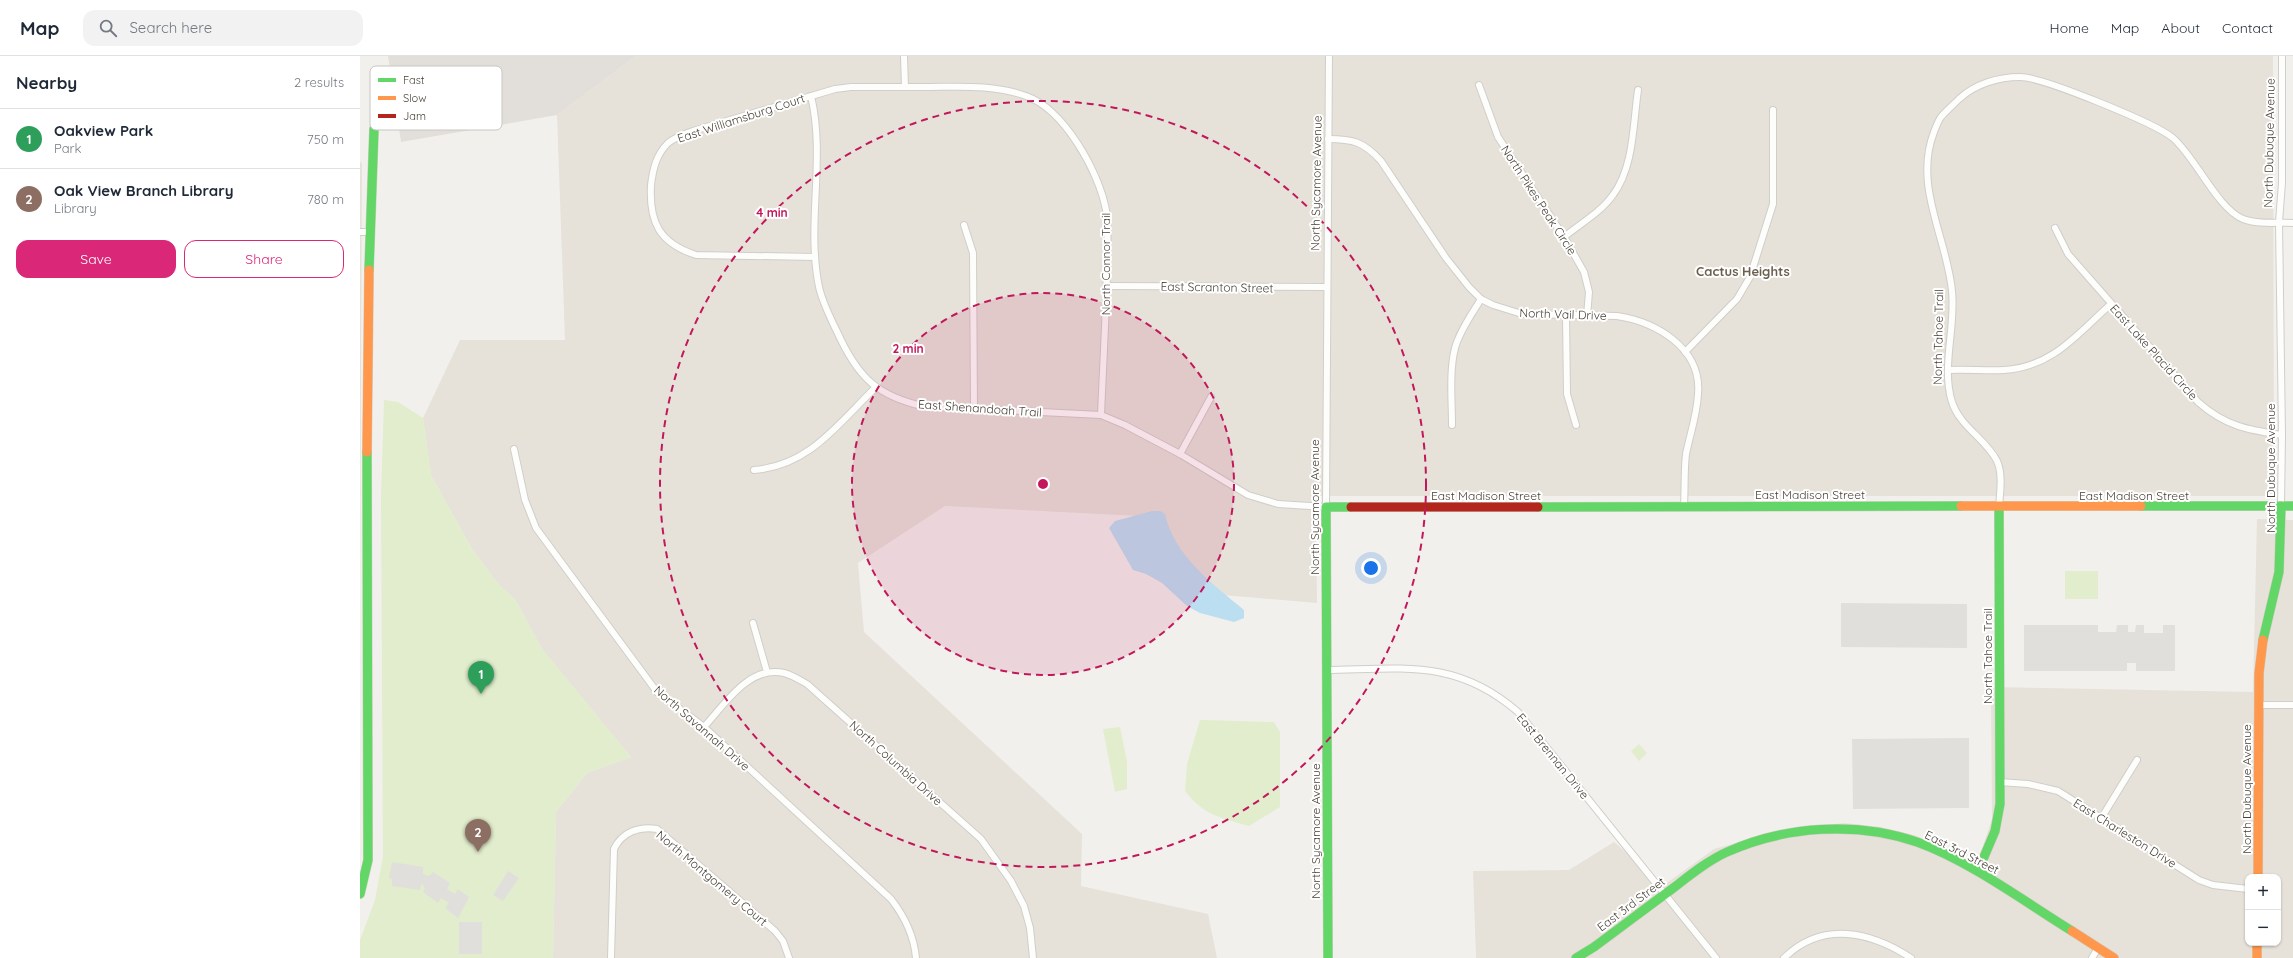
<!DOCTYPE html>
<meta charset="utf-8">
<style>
:root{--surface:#fff;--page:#f2f2f3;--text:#1f2937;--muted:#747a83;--line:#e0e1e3;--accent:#db2777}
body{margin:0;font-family:Quicksand,sans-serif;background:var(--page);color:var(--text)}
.controls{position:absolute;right:12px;bottom:12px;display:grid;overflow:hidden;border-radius:8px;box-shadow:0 1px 3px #0004}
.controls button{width:36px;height:36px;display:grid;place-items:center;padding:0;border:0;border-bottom:1px solid var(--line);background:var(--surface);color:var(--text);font:20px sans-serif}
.you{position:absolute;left:1011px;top:512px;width:14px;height:14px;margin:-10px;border:3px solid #fff;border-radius:50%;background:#1a73e8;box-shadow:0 0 0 6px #1a73e833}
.badge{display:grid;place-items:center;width:26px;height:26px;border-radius:50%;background:var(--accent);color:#fff;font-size:13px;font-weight:700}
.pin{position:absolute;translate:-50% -33px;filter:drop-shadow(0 1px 2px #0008)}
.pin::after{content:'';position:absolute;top:21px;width:14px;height:12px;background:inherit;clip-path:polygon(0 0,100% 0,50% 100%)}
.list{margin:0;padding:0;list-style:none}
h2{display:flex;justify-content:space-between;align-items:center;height:52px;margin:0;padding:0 16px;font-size:17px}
h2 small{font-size:13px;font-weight:400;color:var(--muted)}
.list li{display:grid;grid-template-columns:26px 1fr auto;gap:12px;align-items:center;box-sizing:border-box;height:60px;padding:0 16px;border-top:1px solid var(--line)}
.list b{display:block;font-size:15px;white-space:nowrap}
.list p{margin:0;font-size:13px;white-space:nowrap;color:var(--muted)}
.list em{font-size:13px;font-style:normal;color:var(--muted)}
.actions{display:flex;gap:8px;padding:12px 16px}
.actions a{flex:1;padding:9px 0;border:1px solid var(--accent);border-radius:12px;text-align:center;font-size:14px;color:var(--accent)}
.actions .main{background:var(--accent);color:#fff}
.icon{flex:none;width:22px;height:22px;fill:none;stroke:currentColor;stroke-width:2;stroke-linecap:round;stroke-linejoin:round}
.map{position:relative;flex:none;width:1933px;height:902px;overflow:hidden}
header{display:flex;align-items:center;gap:24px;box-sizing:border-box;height:56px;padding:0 20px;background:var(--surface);border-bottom:1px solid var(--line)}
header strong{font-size:19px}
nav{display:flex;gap:22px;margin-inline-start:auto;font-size:14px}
.search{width:280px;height:36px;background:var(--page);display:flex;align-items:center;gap:10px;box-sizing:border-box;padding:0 14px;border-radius:12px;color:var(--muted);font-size:15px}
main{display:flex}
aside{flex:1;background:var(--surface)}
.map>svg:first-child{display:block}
.residential{fill:#e6e2d9;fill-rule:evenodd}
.industrial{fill:#e2dfda}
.green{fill:#e1edcc}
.parking{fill:#e1dfdc}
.water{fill:#bbdef1}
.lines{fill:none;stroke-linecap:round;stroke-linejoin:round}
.street-casing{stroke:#d0cec9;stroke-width:8}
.fast-casing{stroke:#d2cdc3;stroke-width:10}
.slow-casing{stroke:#d2cdc3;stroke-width:10}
.jam-casing{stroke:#d2cdc3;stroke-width:10}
.street{stroke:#fdfdfc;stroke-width:6}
.fast{stroke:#63d668;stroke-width:9}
.slow{stroke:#ff974d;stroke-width:9}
.jam{stroke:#b3261e;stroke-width:9}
.ring{fill:none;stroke:#c2185b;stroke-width:2;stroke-dasharray:7 5}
.labels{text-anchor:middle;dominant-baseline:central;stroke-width:4;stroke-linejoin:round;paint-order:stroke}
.street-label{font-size:12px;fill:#494137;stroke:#fff}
.neighbourhood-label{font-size:13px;font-weight:bold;fill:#6c5f4e;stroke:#fff}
.key{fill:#fff;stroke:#c8c6c3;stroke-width:1}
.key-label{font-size:11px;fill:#494137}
.centre{fill:#c2185b;stroke:#fff;stroke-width:2}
.ring-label{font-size:12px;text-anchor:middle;font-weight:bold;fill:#c2185b;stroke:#fff;stroke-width:4;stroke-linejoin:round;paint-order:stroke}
</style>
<header>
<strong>Map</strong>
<div class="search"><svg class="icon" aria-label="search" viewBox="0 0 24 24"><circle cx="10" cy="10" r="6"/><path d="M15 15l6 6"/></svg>Search here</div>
<nav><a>Home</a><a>Map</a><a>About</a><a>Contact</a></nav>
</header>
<main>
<aside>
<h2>Nearby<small>2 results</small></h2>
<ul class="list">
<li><span class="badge" style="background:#2e9e5b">1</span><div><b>Oakview Park</b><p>Park</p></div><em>750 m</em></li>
<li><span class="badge" style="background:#8d6e63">2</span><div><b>Oak View Branch Library</b><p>Library</p></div><em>780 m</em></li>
</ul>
<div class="actions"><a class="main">Save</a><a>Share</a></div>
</aside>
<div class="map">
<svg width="1933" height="902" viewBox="0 0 1933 902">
<rect width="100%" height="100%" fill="#f2f0ec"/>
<!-- residential -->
<g class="residential">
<polygon points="276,0 1913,0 1914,440 956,440 957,547 838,537 778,460 585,450 498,507 504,576 722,778 721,830 848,858 857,902 193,902 196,756 227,717 271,701 182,593 155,543 139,529 112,493 71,419 63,362 100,284 205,284 197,59"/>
<polygon points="0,106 2,107 0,541"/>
<path d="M 1897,463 L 1933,464 L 1933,902 L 1116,902 L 1113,815 L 1209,814 L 1254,786 L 1304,829 L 1354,793 L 1432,772 L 1485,767 L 1520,771 L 1554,779 L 1617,808 L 1632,763 L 1631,631 L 1893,636 ZM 1888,821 L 1918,821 L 1918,887 L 1888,887 Z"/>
</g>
<!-- industrial -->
<polygon class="industrial" points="28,0 276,0 197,59 41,86"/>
<!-- green -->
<g class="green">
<polygon points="24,344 38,346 63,362 71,419 112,493 139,529 155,543 182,593 271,701 227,717 196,756 193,902 0,902 0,884 15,844 23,800 21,442"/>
<rect x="1705" y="515" width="33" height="28"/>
<path d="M 840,664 L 914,666 L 920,676 L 920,751 L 889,770 C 859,761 845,760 825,735 L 827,708 Z"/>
<polygon points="760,671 767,706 767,733 755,736 743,673"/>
<polygon points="1279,688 1287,697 1279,705 1271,695"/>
</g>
<!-- parking -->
<g class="parking">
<polygon points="1481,547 1607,548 1607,592 1481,591"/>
<polygon points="1664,569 1738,569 1738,576 1756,576 1757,569 1768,569 1768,576 1775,576 1776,569 1784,569 1784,577 1803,577 1803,569 1815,569 1815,615 1776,615 1776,607 1767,607 1767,615 1664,615"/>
<polygon points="1609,682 1609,752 1493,753 1492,683"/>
<polygon points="32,806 63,811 63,818 69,820 73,816 90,827 87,833 95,838 98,833 109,841 98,862 85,852 89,847 81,842 78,847 63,836 65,832 63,829 61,829 60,834 32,830 32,823 29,822"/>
<polygon points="148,815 159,822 143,845 133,839"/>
<rect x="99" y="866" width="23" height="32"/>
</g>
<!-- water -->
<path class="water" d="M 792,455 L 800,455 L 805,458 C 814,500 853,528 884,554 L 884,562 L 874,566 L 840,557 L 827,550 L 802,527 L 786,518 L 773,514 L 749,472 L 755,465 Z"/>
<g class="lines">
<!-- street casing -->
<g class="street-casing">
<g id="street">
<polyline points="544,0 545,31"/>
<polyline points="1119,29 1138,81 1204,181 1224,216 1229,236 1227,260"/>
<path d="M 451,40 C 466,102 446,168 459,231 C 463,249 473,267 481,284 C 500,323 519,340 562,350 L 741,359 L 765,369 L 820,398 L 888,439 L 918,448 L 966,451 L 969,0"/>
<path d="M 968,83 C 993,83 1004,86 1021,105 L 1086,202 L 1109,231 L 1121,243 L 1133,249 L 1162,258 L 1257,260 C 1296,266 1342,292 1338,338 C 1337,359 1330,378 1326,398 C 1324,415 1325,433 1324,450"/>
<polyline points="604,169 613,197 614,353"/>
<path d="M 1695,172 L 1708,198 L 1838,346 C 1865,370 1888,374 1922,379"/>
<polyline points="0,176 10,176"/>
<path d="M 1204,181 C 1220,168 1241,156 1253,139 C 1274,111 1273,68 1278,34"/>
<path d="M 455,201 L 336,199 C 299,187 289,166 291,129 C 293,113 296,99 308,87 C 315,81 325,78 333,75 L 475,33 L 491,31 C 515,31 540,31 564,31 C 598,31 633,28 666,40 C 704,53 739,116 746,154 C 749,173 747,193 747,212 C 746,261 743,310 741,359"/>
<polyline points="747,230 967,231"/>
<polyline points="1206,260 1207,338 1216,369"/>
<polyline points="1325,296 1377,243 1390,221 1413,148 1413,54"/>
<path d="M 1589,314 C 1607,313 1626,315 1644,314 C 1693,311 1717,278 1751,248"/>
<path d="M 1092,369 C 1092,344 1089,316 1095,292 C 1100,274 1112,258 1121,243"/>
<path d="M 154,393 L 165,444 L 176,472 L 297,636 L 344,671 L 531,843 C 545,861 554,879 556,902"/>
<polyline points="820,398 851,341"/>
<path d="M 394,414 C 449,410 478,368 515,332"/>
<polyline points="1921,450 1922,379 1919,166 1922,127 1922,0"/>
<path d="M 1639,451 C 1640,437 1643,418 1637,405 C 1626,383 1600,371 1592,346 C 1581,311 1596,271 1592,235 C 1587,182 1553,130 1574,76 C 1576,71 1578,65 1581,61 C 1586,55 1593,49 1599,43 C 1615,28 1638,21 1660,21 C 1682,21 1795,67 1813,82 C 1836,102 1857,152 1883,163 C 1898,169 1918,166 1933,167"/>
<polyline points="393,567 407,616"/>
<path d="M 966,614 C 1042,613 1096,602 1158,656 L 1356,902"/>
<polyline points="1899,649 1933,649"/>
<path d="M 344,671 C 365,648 389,609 424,617 C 432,619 440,624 447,628 L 621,783 L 651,825 L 664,850 L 670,872 L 673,902"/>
<polyline points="1639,726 1668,728 1698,735 1839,824 1853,829 1888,833"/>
<polyline points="1742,761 1777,704"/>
<path d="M 251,902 L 254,793 C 262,776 279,770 297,773 L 415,875 L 423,885 L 429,902"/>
<path d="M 1424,902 C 1463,864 1511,876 1551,902"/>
<polyline points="1732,902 1738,892"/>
</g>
</g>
<!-- fast casing -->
<g class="fast-casing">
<g id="fast">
<polyline points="9,214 14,73"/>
<polyline points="1781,450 1933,450"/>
<polyline points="1178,451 1601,450"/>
<polyline points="1903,584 1919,516 1921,450"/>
<polyline points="1618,815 1635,775 1640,748 1639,451"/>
<polyline points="0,838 8,804 7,396"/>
<polyline points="968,902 966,451 991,451"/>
<path d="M 1216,902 L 1234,891 C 1260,872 1286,852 1312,833 C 1329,820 1347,805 1367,796 C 1425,770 1497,765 1557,786 C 1608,804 1665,846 1712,875"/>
</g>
</g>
<!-- slow casing -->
<g class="slow-casing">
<g id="slow">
<polyline points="7,396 9,214"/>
<polyline points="1601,450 1781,450"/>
<polyline points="1898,821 1899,617 1903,584"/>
<polyline points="1712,875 1754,902"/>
<polyline points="1897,887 1897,902"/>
</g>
</g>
<!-- jam casing -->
<g class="jam-casing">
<polyline id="jam" points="991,451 1178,451"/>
</g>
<!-- street -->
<use href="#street" class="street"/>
<!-- fast -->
<use href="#fast" class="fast"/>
<!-- slow -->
<use href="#slow" class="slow"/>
<!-- jam -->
<use href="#jam" class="jam"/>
</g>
<!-- distance rings -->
<circle cx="683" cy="428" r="191" fill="#c2185b" fill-opacity=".12"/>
<g class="ring">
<circle cx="683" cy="428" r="191"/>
<circle cx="683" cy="428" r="383"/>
</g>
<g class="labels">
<!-- street labels -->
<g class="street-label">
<text transform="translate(381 62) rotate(-18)">East Williamsburg Court</text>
<text transform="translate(1909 87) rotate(-89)">North Dubuque Avenue</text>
<text transform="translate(956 127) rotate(-89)">North Sycamore Avenue</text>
<text transform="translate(1179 144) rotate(57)">North Pikes Peak Circle</text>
<text transform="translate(745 208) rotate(-90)">North Connor Trail</text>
<text transform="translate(857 231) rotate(1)">East Scranton Street</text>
<text transform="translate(1203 258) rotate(2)">North Vail Drive</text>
<text transform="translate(1578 281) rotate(-89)">North Tahoe Trail</text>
<text transform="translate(1794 296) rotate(48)">East Lake Placid Circle</text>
<text transform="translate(620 352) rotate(4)">East Shenandoah Trail</text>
<text transform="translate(1910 412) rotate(-90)">North Dubuque Avenue</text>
<text x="1450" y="438">East Madison Street</text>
<text x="1126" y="439">East Madison Street</text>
<text x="1774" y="439">East Madison Street</text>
<text transform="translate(954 451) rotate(-90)">North Sycamore Avenue</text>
<text transform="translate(1627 600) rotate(-90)">North Tahoe Trail</text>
<text transform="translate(342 672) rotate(41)">North Savannah Drive</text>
<text transform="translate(1193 700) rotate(51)">East Brennan Drive</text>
<text transform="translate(536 707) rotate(42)">North Columbia Drive</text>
<text transform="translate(1886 733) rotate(-90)">North Dubuque Avenue</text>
<text transform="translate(955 775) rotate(-90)">North Sycamore Avenue</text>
<text transform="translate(1765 777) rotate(32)">East Charleston Drive</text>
<text transform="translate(1602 796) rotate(27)">East 3rd Street</text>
<text transform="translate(352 822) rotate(40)">North Montgomery Court</text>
<text transform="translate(1271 848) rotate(-37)">East 3rd Street</text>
</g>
<!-- neighbourhood labels -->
<g class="neighbourhood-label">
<text x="1383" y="215">Cactus Heights</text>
</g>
</g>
<!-- legend -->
<rect x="10" y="10" width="132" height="64" rx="6" class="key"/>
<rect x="18" y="22" width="18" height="4" fill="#63d668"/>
<rect x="18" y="40" width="18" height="4" fill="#ff974d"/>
<rect x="18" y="58" width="18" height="4" fill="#b3261e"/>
<g class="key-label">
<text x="43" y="28">Fast</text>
<text x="43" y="46">Slow</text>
<text x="43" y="64">Jam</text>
</g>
<circle cx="683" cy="428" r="6" class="centre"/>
<g class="ring-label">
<text x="412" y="161">4 min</text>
<text x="548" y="297">2 min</text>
</g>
</svg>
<div class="controls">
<button>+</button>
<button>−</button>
</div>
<div class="you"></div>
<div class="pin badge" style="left:121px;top:638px;background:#2e9e5b">1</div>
<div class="pin badge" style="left:118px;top:796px;background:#8d6e63">2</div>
</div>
</main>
